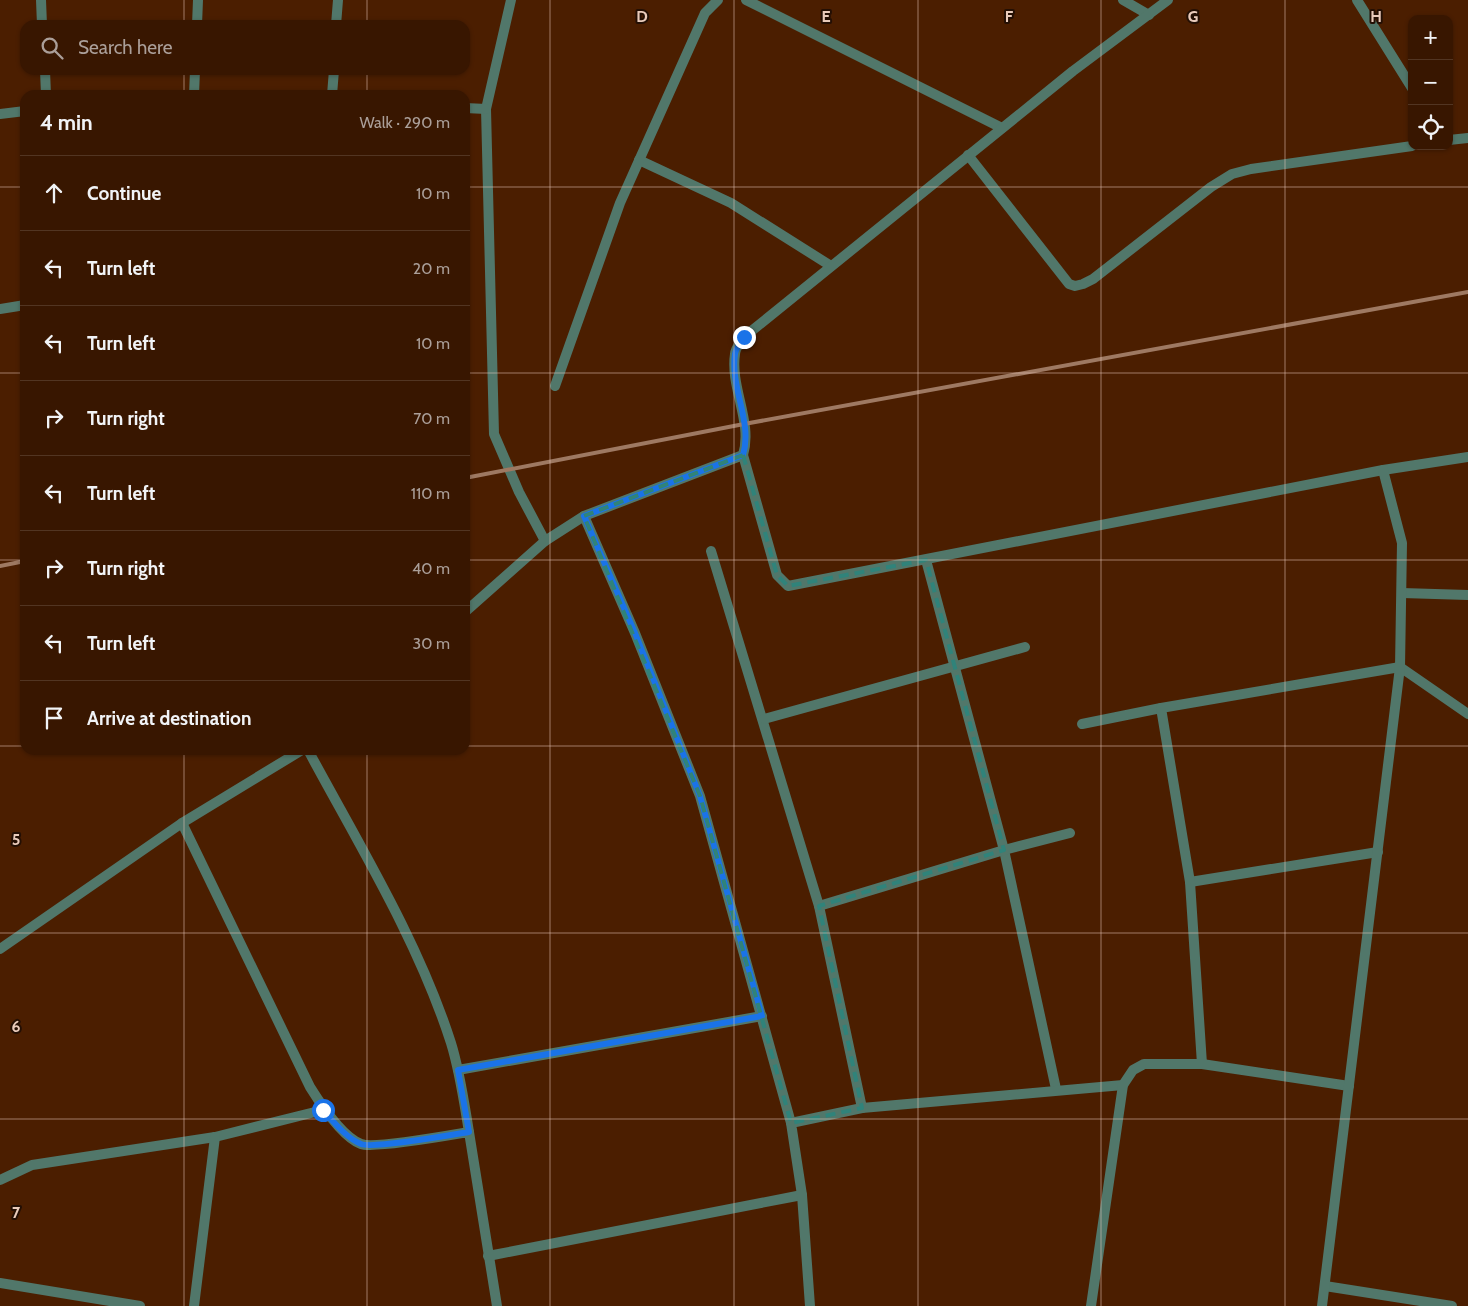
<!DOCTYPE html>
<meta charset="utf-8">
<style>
:root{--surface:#381600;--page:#43230f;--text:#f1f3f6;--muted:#ab9f99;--line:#523522}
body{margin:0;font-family:Cabin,sans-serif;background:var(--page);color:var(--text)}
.controls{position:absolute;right:15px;top:15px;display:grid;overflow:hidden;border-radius:10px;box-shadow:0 1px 4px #0004}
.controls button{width:45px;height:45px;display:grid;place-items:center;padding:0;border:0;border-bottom:1px solid var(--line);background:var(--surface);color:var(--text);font:25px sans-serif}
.stop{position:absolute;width:15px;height:15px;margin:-11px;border:4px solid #1a73e8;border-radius:50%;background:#fff}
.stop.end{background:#1a73e8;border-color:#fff;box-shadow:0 1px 5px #0008}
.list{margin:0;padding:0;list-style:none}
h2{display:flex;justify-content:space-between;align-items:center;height:65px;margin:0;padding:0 20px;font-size:21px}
h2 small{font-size:16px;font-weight:400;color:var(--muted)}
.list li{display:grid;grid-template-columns:32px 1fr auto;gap:15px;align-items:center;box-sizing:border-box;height:75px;padding:0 20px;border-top:1px solid var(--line)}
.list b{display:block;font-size:19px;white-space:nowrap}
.list em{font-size:16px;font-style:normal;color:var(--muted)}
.icon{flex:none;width:28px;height:28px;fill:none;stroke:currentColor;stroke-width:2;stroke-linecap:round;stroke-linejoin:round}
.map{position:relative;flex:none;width:1468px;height:1306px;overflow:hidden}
.search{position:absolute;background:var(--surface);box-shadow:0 1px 4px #0004;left:20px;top:20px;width:450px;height:55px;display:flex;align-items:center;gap:12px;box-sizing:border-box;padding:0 18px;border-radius:15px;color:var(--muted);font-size:19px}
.panel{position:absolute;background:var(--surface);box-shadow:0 1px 4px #0004;left:20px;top:90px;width:450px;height:665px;border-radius:15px}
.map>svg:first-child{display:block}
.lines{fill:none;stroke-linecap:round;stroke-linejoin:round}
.service{stroke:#51776a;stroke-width:10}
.minor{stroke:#51776a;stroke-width:10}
.rail{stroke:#9e7962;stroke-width:4}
.route{stroke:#1a73e8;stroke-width:6}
.marked{fill:none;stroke:#30837a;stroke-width:4;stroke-dasharray:10 6;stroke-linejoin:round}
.grid{fill:none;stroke:#e9cbbb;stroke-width:1;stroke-opacity:0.55}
.grid-label{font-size:16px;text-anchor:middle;font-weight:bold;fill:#e9cbbb;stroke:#230f04;stroke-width:4;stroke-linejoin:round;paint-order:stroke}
</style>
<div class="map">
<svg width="1468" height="1306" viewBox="0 0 1468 1306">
<rect width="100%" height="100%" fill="#4b1e00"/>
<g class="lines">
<!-- service -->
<polyline class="service" points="1082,724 1161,708"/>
<!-- minor -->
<g class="minor">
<polyline points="41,0 42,25"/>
<polyline points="511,0 486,109 494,434 519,492 545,541"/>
<polyline points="746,0 1002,128"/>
<polyline points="1123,0 1149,15"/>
<polyline points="1357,0 1412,88"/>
<polyline points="197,25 198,0"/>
<polyline points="336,25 338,0"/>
<polyline points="45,70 46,95"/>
<polyline points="194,95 195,70"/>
<polyline points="332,95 334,70"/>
<polyline points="465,108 486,109"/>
<polyline points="0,114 25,111"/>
<polyline points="1449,140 1468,138"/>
<polyline points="968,155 1069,284 1075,286 1083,284 1093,279 1211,187 1232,174 1251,169 1412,146"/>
<polyline points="639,160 731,203 831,266"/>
<polyline points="0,309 25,305"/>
<polyline points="555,386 620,203 705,13 718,0"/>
<polyline points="743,455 777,575 788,586 1383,470 1468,457"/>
<polyline points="584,516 635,633 700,796 791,1123"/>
<polyline points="711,551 819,906 862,1108"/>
<polyline points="926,560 1004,850 1056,1089"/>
<polyline points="1402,593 1468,595"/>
<path d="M 465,612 L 545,541 L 584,516 L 743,455 C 753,422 730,388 735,354 C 735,348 741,342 744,337 L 1073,71 L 1168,0"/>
<polyline points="764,719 1025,647"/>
<path d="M 308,750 C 359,845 418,940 451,1043 C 460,1072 464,1102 469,1132"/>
<path d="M 182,823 L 310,1087 C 320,1103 342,1137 361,1144 C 374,1149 451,1135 469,1132 L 497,1306"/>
<polyline points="1190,882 1378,852"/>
<polyline points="819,906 1004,850 1070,833"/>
<polyline points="0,949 182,823 302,750"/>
<polyline points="1202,1064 1190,882 1161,708 1400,667 1468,714"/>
<polyline points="458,1070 762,1016"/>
<polyline points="0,1180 32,1165 215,1137 323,1110"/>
<polyline points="488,1256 802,1195"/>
<polyline points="0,1283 140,1306"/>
<polyline points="1325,1286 1452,1306"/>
<polyline points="194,1306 215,1137"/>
<polyline points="810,1306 802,1195 791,1123 862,1108 1123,1085"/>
<polyline points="1091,1306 1123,1085 1133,1070 1144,1064 1202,1064 1349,1086"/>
<polyline points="1322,1306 1400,667 1402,543 1383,470"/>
</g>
<!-- rail -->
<g class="rail">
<polyline points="465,478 744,424 1468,292"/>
<polyline points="0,566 25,561"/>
</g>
</g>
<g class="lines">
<!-- route -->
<path class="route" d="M 323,1110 C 333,1121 346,1138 361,1144 C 373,1149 451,1135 469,1132 L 458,1070 L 762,1016 L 700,796 L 635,633 L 584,516 L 743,455 C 753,422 730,388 735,354 C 736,348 741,342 744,337"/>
</g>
<!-- marked area -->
<path class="marked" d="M 743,455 L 777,575 L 788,586 L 926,560 L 1004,850 L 819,906 L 862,1108 L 791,1123 L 700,796 L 584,516 Z"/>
<!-- grid -->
<path class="grid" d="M 184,0 L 184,25M 367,0 L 367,25M 550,0 L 550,1306M 734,0 L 734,1306M 918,0 L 918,1306M 1101,0 L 1101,1306M 1285,0 L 1285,1306M 184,70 L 184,95M 367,70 L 367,95M 0,187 L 25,187M 465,187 L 1468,187M 0,373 L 25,373M 465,373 L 1468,373M 0,560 L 25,560M 465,560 L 1468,560M 0,746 L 25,746M 465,746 L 1468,746M 184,750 L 184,1306M 367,750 L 367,1306M 0,933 L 1468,933M 0,1119 L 1468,1119"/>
<g class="grid-label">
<text x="642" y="22">D</text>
<text x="826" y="22">E</text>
<text x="1009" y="22">F</text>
<text x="1193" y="22">G</text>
<text x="1376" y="22">H</text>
<text x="16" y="845">5</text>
<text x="16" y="1032">6</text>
<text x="16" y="1218">7</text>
</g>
</svg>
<div class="controls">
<button>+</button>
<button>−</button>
<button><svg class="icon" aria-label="locate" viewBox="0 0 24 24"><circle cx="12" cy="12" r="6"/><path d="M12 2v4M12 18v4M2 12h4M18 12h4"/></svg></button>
</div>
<div class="stop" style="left:323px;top:1110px"></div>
<div class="stop end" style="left:744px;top:337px"></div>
<div class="search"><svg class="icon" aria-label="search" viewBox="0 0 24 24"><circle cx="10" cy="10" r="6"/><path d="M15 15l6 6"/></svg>Search here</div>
<section class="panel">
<h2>4 min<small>Walk · 290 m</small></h2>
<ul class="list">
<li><svg class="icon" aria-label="ahead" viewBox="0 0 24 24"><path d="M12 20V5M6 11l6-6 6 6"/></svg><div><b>Continue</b></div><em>10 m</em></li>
<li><svg class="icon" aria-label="left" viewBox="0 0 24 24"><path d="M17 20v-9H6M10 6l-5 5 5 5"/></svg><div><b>Turn left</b></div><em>20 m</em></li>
<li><svg class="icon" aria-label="left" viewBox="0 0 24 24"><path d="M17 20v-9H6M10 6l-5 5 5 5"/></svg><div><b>Turn left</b></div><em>10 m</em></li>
<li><svg class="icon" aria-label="right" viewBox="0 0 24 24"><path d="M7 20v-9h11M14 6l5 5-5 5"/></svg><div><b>Turn right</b></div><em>70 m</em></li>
<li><svg class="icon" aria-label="left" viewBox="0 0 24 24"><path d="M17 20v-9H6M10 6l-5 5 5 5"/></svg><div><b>Turn left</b></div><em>110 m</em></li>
<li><svg class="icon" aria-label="right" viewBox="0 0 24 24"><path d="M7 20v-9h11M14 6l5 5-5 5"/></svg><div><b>Turn right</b></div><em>40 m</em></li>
<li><svg class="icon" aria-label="left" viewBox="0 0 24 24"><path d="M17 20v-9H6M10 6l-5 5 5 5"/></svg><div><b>Turn left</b></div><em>30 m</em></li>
<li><svg class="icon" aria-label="arrive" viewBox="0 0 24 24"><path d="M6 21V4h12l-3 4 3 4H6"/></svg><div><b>Arrive at destination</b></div></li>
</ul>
</section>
</div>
